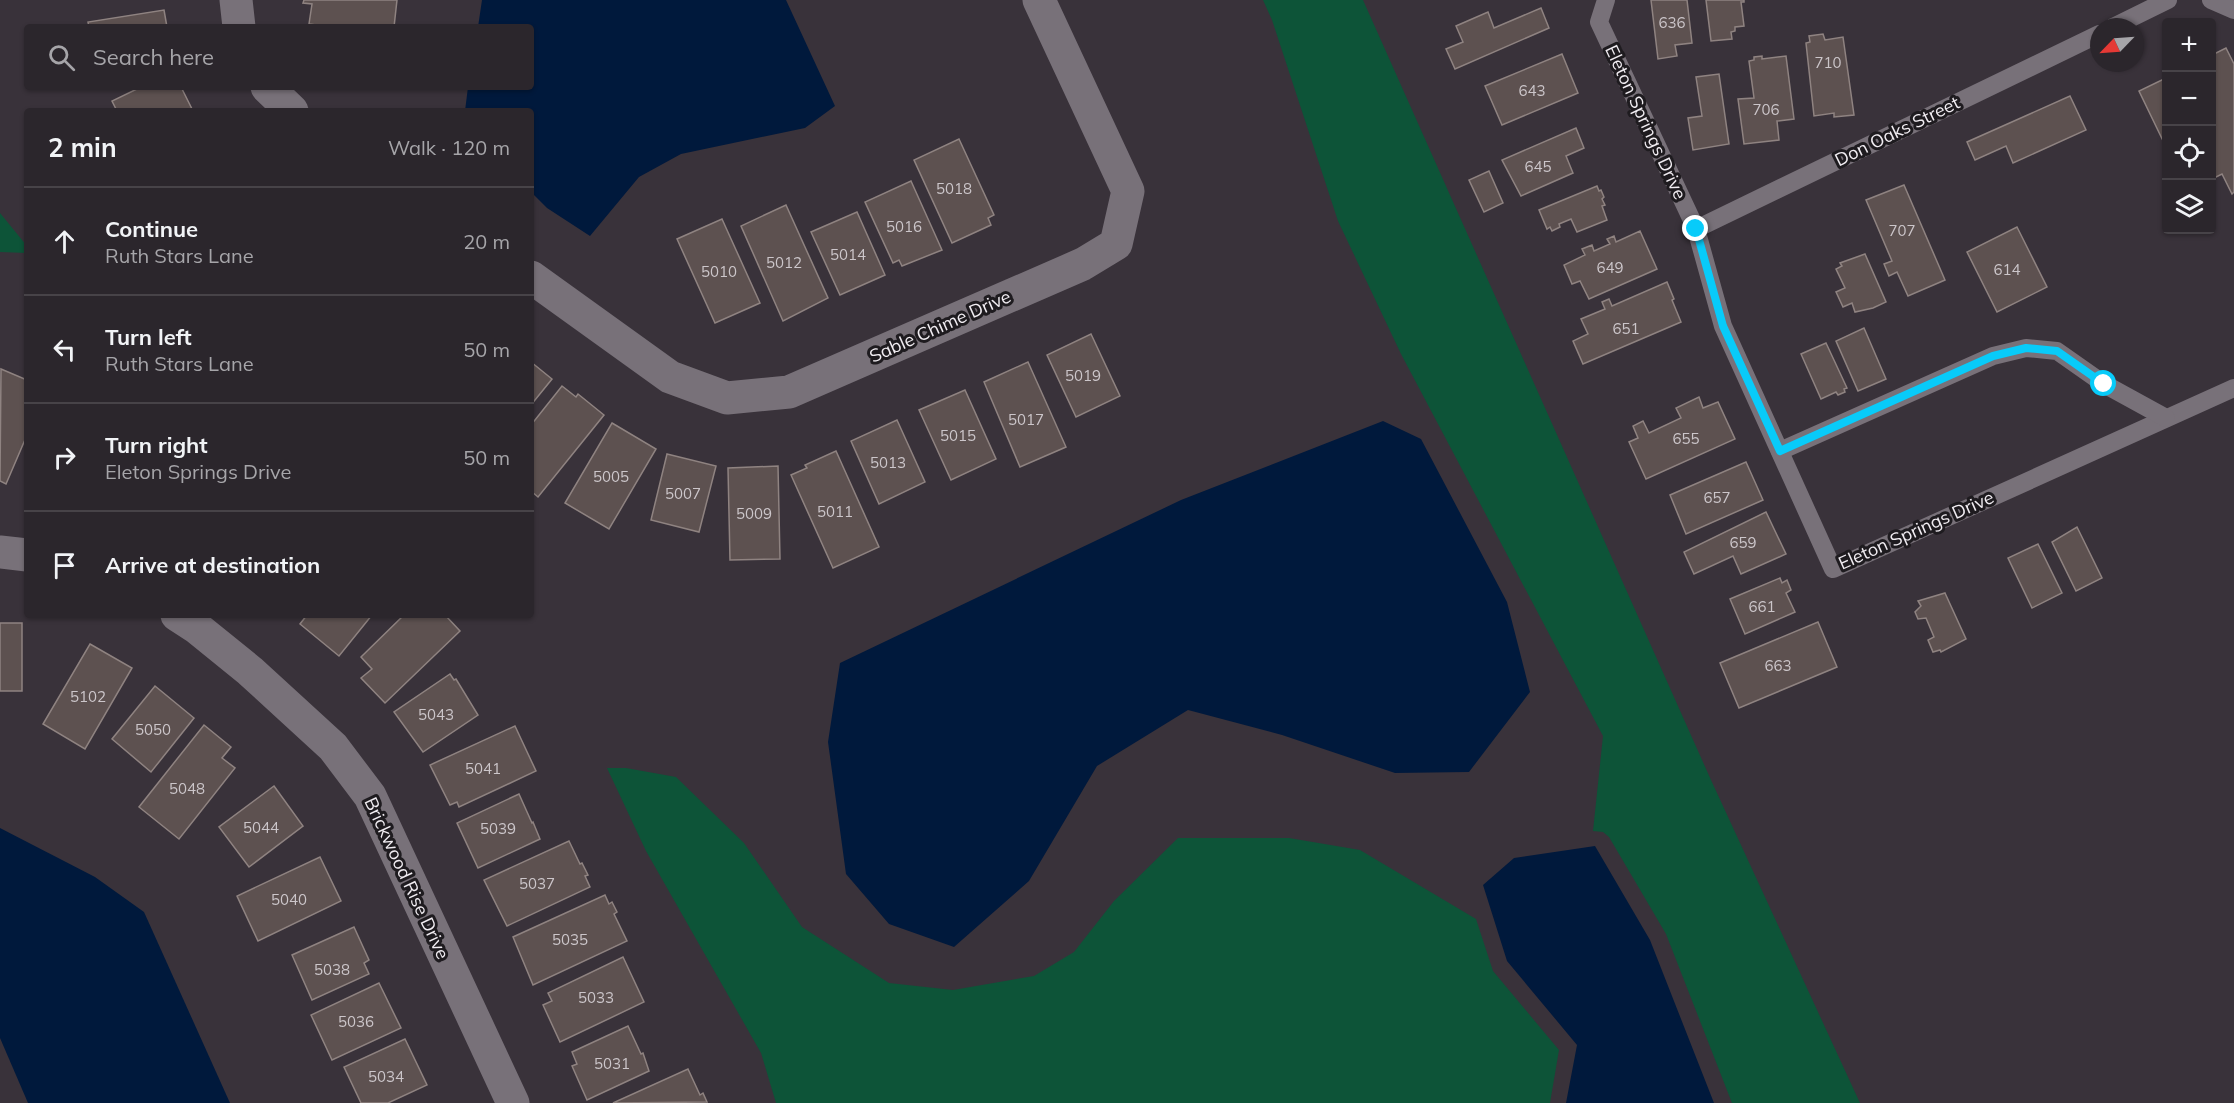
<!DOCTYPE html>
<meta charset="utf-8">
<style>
:root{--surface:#2b262c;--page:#373238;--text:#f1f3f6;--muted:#a6a5a9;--line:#474348}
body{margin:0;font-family:Mulish,sans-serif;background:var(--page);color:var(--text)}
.controls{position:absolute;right:18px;top:18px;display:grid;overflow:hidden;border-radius:6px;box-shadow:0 2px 4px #0004}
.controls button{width:54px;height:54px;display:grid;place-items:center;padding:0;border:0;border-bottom:2px solid var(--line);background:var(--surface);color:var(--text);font:30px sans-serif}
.compass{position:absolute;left:2090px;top:18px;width:54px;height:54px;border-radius:50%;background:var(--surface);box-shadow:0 2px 4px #0004;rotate:245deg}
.stop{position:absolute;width:18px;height:18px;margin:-14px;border:4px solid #08cbf9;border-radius:50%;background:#fff}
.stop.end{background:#08cbf9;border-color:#fff;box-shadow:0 2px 6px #0008}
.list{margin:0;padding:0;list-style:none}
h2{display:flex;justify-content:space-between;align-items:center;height:78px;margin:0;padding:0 24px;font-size:26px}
h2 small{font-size:20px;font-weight:400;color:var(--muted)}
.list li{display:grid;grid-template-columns:39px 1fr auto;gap:18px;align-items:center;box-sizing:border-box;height:108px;padding:0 24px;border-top:2px solid var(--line)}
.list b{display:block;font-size:22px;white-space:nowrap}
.list p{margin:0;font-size:20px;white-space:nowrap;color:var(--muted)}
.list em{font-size:20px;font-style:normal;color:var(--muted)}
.icon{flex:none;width:33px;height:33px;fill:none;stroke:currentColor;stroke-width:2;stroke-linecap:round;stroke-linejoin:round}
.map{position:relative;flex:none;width:2234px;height:1103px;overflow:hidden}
.search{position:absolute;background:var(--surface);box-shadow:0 2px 4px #0004;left:24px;top:24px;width:510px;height:66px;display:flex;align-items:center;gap:15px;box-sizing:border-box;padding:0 21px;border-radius:6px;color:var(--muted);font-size:22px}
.panel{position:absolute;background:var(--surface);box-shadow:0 2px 4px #0004;left:24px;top:108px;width:510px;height:510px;border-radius:6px}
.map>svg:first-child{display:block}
.green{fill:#0d5438}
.water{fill:#00193c}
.building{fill:#5d5150;stroke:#8f8381;stroke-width:1.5}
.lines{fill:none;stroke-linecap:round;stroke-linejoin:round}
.service{stroke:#787179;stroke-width:18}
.minor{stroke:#787179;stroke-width:33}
.route{stroke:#08cbf9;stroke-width:8}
.labels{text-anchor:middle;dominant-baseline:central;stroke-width:6;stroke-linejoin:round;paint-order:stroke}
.number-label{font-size:15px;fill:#ccc6ca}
.street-label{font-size:18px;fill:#f1edf2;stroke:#1e1b1f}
</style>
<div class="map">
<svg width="2234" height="1103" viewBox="0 0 2234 1103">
<rect width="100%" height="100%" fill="#39323a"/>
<!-- green -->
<g class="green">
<polygon points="1263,0 1363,0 1711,780 1860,1103 1732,1103 1666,934 1609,837 1603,832 1593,831 1603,736 1401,354 1338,221 1272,20"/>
<polygon points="0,213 27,246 27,253 0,252"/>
<polygon points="607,768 626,768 676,777 744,843 802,927 889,983 953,990 1034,976 1074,952 1114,901 1178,838 1289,838 1360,850 1476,919 1493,971 1559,1050 1550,1103 776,1103 761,1053 646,851"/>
</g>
<!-- water -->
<g class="water">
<polygon points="482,0 786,0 835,106 805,128 681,154 639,177 590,236 547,208 531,192 531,111 465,111 468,87 531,87 531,27 478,27"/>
<polygon points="1383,421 1421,439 1507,602 1530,692 1469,772 1395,773 1282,735 1188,710 1097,766 1029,881 954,947 889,924 846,874 828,742 840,663 1181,500"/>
<polygon points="0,828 95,877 144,912 230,1103 28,1103 0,1038"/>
<polygon points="1595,846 1650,940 1714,1103 1566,1103 1577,1045 1507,961 1483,885 1514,858"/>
</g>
<!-- building -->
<g class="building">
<polygon points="304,0 397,0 394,27 331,27 309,24 312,4 303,3"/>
<polygon points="1651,0 1687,0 1692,43 1675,45 1677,56 1658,59"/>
<polygon points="1706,0 1744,0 1744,2 1741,2 1744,26 1735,27 1735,31 1731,32 1732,39 1711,41"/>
<polygon points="1541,8 1549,28 1455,69 1446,49 1463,42 1456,26 1488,12 1494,28"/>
<polygon points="164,10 167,27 89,27 88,22"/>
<polygon points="1823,34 1825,40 1843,37 1854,115 1834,117 1834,113 1814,116 1806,43 1810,42 1809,36"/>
<polygon points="2226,48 2234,64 2234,192 2232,194 2222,174 2212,179 2212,55"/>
<polygon points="1562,54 1578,93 1502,125 1485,86"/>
<polygon points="1762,56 1762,59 1786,56 1794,119 1777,121 1779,140 1744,144 1738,99 1754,98 1749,61 1754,60 1754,57"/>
<polygon points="1719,74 1729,144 1693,150 1688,118 1702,116 1696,77"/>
<polygon points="2166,78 2166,147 2139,91"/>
<polygon points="141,87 181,87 193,111 117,111 112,101"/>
<polygon points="2070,96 2086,130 2013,163 2006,146 1975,160 1967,142"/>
<polygon points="1576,128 1584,148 1566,156 1573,173 1521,196 1502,160"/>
<polygon points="959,139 994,215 988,218 991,225 952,243 914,160"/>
<polygon points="1489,171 1503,203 1484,212 1469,180"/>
<polygon points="911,181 942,250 902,266 899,260 893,263 865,202"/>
<polygon points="1904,185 1945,280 1908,296 1897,272 1889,276 1884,264 1892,261 1866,200"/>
<polygon points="1597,186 1599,191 1601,190 1604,197 1602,199 1605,205 1602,206 1607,220 1577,232 1571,219 1559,224 1560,227 1552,231 1550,227 1547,229 1539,210"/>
<polygon points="786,205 828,298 783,321 741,226"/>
<polygon points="857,212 885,275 840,295 811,232"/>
<polygon points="722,219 760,303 715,323 677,239"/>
<polygon points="2017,227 2047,287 1997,312 1967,252"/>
<polygon points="1640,231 1657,269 1589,299 1580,281 1572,284 1564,265 1585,255 1582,249 1592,245 1594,251 1610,244 1607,239 1614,236 1616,242"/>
<polygon points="1865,254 1886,302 1873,308 1855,312 1852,303 1843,307 1836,292 1845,288 1836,269 1842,266 1840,263"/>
<polygon points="1667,282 1674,299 1672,300 1681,322 1583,364 1573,341 1588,334 1581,319 1605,309 1602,302 1609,299 1612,306"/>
<polygon points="1864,328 1886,379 1858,391 1836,341"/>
<polygon points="1091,334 1120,396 1076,417 1047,355"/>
<polygon points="1826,343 1847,388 1844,389 1845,392 1838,395 1836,392 1821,399 1801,354"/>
<polygon points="531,362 552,379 531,405"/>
<polygon points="1028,362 1066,447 1020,467 984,382"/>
<polygon points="1,369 27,380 27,435 6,484 0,481"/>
<polygon points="562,386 576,397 578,394 604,415 538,497 531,491 531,425"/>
<polygon points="965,390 996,459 951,480 919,410"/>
<polygon points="1699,397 1703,408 1718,402 1735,439 1646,479 1629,442 1638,438 1633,426 1643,421 1649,433 1681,418 1676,408"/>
<polygon points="897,420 925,482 879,504 851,441"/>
<polygon points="612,423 656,449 609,529 565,503"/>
<polygon points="836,451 879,547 833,568 791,475 807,468 805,465"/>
<polygon points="667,454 716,466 699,532 651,520"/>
<polygon points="1746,462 1763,500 1686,534 1670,495"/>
<polygon points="778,466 780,559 730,560 728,468"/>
<polygon points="1766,512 1786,554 1741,574 1733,556 1694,574 1684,552"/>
<polygon points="2077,527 2102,578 2076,591 2052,542"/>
<polygon points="2038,544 2062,593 2032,608 2008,558"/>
<polygon points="1780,578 1782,583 1787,580 1791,590 1786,593 1795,612 1745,634 1730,599"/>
<polygon points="1945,593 1966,639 1941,652 1940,650 1933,652 1928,640 1934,637 1926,618 1918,619 1915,612 1921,606 1918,601"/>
<polygon points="307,615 372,615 339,656 300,624"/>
<polygon points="404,615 445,615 460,631 385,703 361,678 372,669 361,657"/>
<polygon points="1818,622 1837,667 1739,708 1720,663"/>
<rect x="0" y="623" width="22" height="68"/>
<polygon points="90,644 132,668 85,749 43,724"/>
<polygon points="450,674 454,680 456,679 478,715 423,752 394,712"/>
<polygon points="155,686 194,718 151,772 112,739"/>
<polygon points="204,725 231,747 222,758 235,768 179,839 139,807"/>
<polygon points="515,726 536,771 459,807 457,802 450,805 430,765"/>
<polygon points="274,786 303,826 249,867 219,827"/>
<polygon points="519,794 532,823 533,822 540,839 478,868 457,823"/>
<polygon points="569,841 580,864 582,863 588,875 585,876 590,887 507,926 484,880"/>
<polygon points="320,857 341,901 258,941 237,896"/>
<polygon points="605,895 609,904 612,902 617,912 614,914 627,941 533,985 513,937"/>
<polygon points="354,927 369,960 364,963 369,974 312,1000 292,955"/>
<polygon points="623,957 644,1002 560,1042 543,1005 552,1001 548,993"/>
<polygon points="379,983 401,1028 332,1060 311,1015"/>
<polygon points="628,1026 641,1054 643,1053 649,1071 587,1100 572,1066 577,1064 572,1052"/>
<polygon points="405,1039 427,1085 388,1103 361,1103 344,1067"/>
<polygon points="688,1069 700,1095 703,1093 707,1102 613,1103"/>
</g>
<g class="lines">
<!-- service -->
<g class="service">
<polyline points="1606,0 1599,22 1696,229 1723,326 1833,569 2234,388"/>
<polyline points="2211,0 2234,10"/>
<polyline points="2113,27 2168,0"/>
<polyline points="1696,229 2099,34"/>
<polyline points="1780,451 1993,356 2026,348 2057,351 2104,384 2166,418"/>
</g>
<!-- minor -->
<g class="minor">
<polyline points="236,0 239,27"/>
<polyline points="267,87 292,111"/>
<polyline points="531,277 670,377 727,398 789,392 1083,264 1116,244 1128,191 1039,0"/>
<polyline points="0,552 27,555"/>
<polyline points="177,615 197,628 250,671 333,747 370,796 513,1103"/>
</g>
</g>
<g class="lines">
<!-- route -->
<polyline class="route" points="1696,229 1723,326 1780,451 1993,356 2026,348 2057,351 2104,384"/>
</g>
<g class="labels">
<!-- number labels -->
<g class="number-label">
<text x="1672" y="22">636</text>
<text x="1828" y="62">710</text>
<text x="1532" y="90">643</text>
<text x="1766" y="109">706</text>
<text x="1538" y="166">645</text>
<text x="954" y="188">5018</text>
<text x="904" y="226">5016</text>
<text x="1902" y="230">707</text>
<text x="848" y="254">5014</text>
<text x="784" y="262">5012</text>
<text x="1610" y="267">649</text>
<text x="2007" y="269">614</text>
<text x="719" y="271">5010</text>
<text x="1626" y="328">651</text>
<text x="1083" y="375">5019</text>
<text x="1026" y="419">5017</text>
<text x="958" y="435">5015</text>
<text x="1686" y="438">655</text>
<text x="888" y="462">5013</text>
<text x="611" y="476">5005</text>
<text x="683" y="493">5007</text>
<text x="1717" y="497">657</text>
<text x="835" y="511">5011</text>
<text x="754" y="513">5009</text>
<text x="1743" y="542">659</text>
<text x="1762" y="606">661</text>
<text x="1778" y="665">663</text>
<text x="88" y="696">5102</text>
<text x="436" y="714">5043</text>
<text x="153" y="729">5050</text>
<text x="483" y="768">5041</text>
<text x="187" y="788">5048</text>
<text x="261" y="827">5044</text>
<text x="498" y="828">5039</text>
<text x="537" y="883">5037</text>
<text x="289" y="899">5040</text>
<text x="570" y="939">5035</text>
<text x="332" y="969">5038</text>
<text x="596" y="997">5033</text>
<text x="356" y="1021">5036</text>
<text x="612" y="1063">5031</text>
<text x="386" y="1076">5034</text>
</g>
<!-- street labels -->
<g class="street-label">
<text transform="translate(1646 122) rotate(65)">Eleton Springs Drive</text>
<text transform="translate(1897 131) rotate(-26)">Don Oaks Street</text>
<text transform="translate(940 326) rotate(-24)">Sable Chime Drive</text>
<text transform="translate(1916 530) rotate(-24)">Eleton Springs Drive</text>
<text transform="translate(407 878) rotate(65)">Brickwood Rise Drive</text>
</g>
</g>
</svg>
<div class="controls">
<button>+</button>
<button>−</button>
<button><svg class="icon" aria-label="locate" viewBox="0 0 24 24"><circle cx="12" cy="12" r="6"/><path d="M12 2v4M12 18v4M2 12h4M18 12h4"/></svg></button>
<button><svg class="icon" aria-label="layers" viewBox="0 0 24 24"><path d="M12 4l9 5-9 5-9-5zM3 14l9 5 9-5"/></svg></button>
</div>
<svg class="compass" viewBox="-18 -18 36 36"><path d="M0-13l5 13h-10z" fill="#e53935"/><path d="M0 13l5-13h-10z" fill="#a6a5a9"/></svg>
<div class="stop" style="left:2104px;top:384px"></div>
<div class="stop end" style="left:1696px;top:229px"></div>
<div class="search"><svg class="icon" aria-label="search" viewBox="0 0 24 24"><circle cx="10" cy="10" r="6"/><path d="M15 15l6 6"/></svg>Search here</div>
<section class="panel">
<h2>2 min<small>Walk · 120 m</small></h2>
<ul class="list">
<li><svg class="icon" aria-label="ahead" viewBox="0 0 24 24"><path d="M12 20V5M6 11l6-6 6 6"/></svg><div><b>Continue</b><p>Ruth Stars Lane</p></div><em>20 m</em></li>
<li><svg class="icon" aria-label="left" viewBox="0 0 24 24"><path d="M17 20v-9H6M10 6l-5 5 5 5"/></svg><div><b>Turn left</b><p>Ruth Stars Lane</p></div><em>50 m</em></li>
<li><svg class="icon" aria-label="right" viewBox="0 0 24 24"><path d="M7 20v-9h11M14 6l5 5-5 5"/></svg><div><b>Turn right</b><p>Eleton Springs Drive</p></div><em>50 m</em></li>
<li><svg class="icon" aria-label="arrive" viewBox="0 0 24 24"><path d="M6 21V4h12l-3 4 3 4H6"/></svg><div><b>Arrive at destination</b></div></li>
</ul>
</section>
</div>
